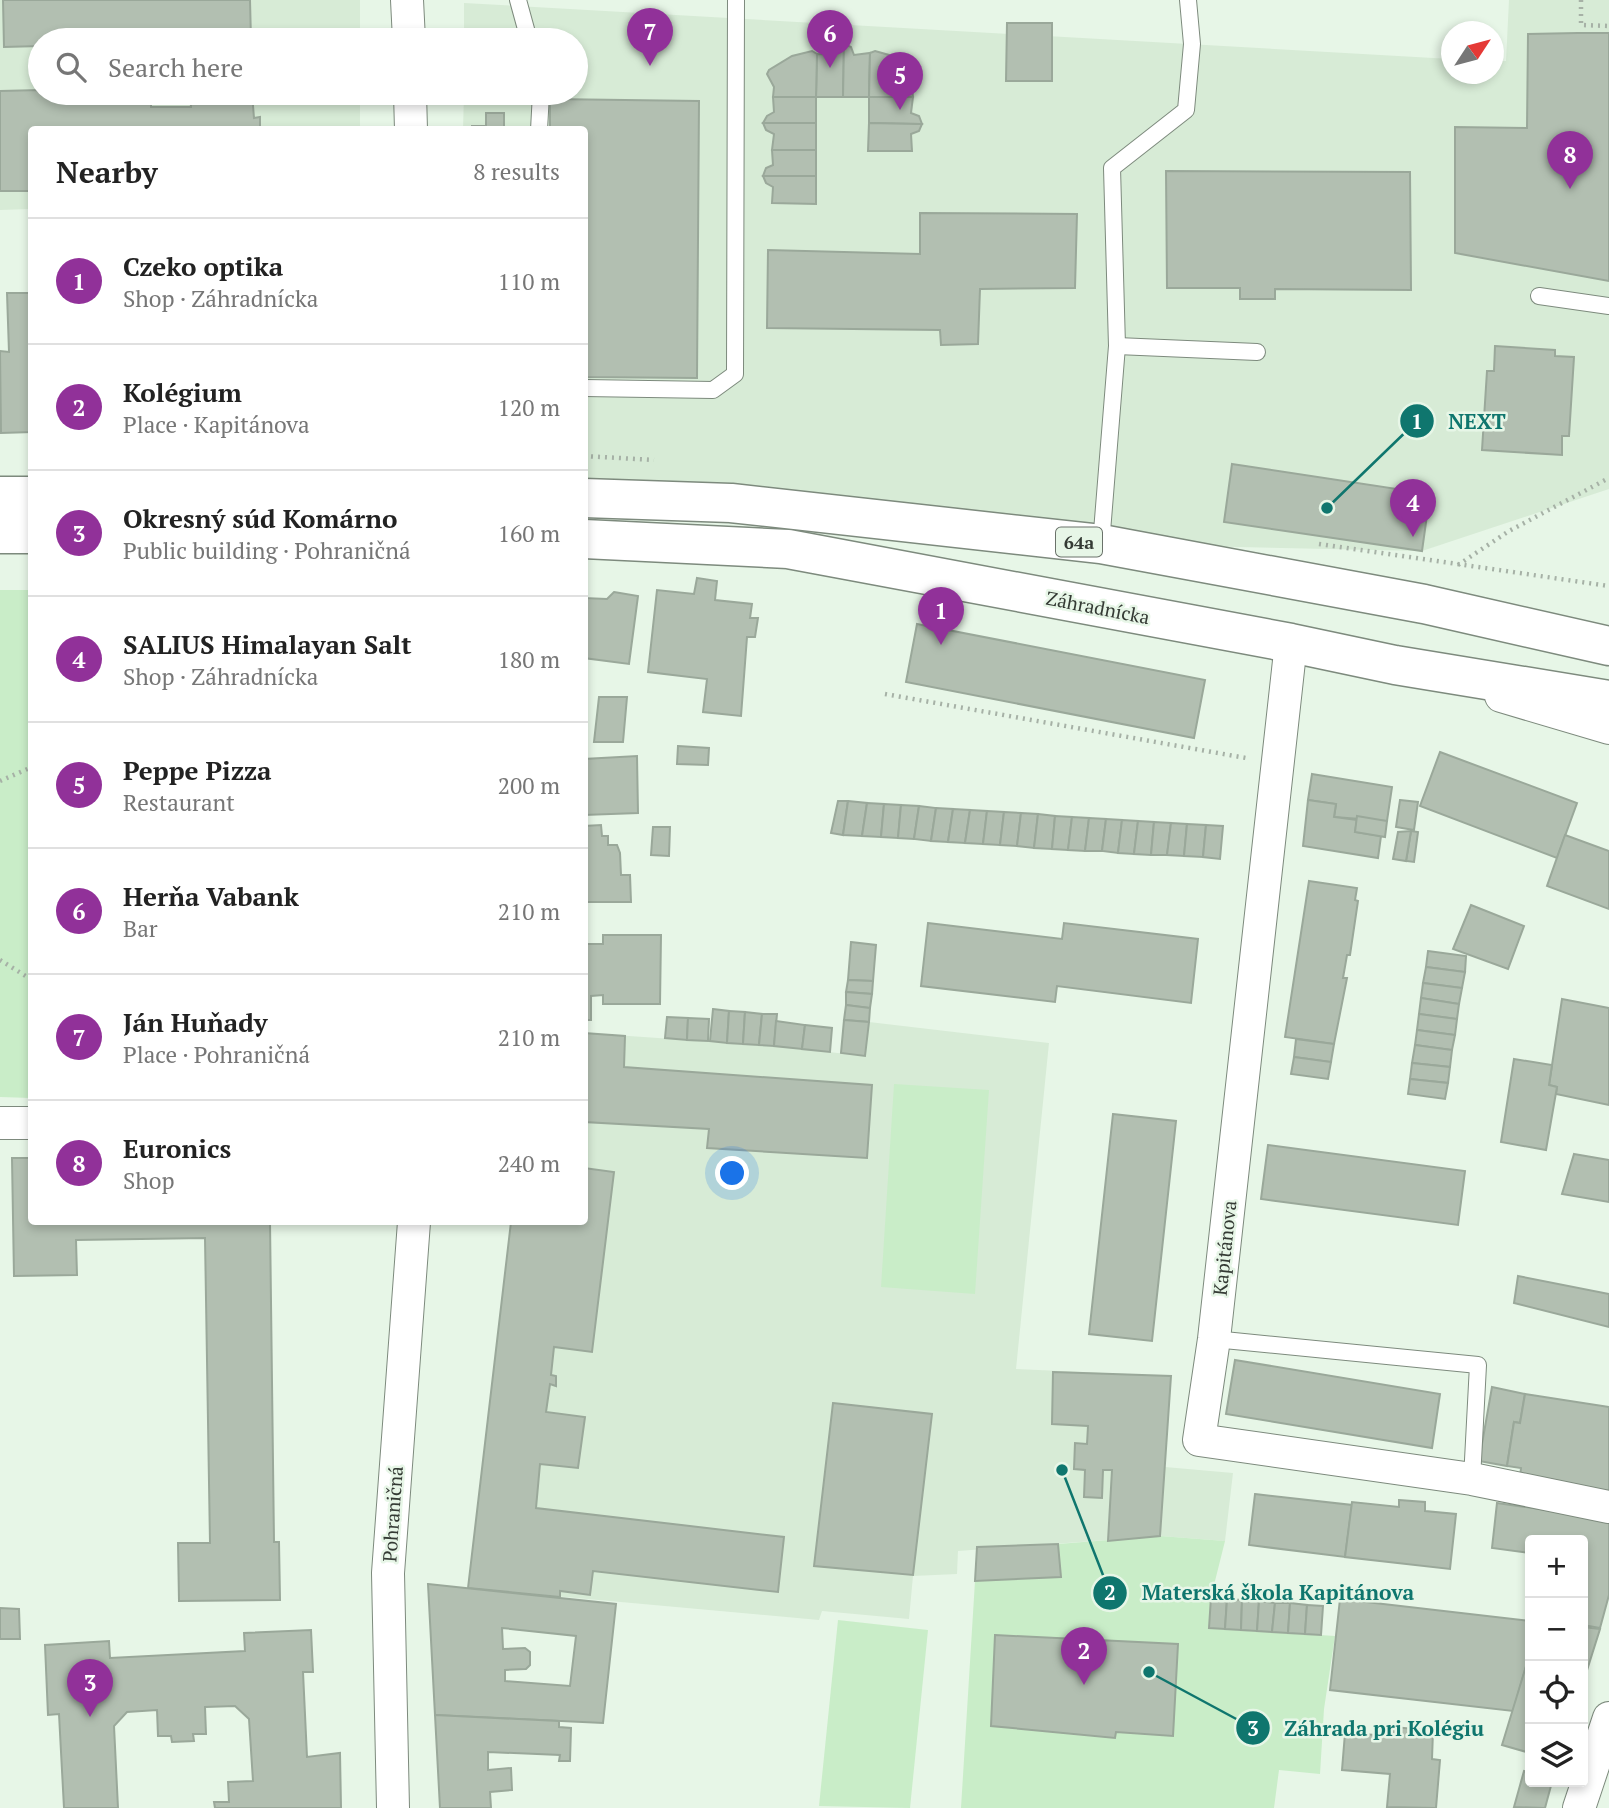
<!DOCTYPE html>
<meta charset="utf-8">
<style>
:root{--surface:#fff;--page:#f6f6f6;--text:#222;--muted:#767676;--line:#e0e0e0;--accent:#913199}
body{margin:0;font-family:"PT Serif",serif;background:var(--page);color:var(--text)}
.controls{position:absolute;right:21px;bottom:21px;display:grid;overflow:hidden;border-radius:7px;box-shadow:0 4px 10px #0003}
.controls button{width:63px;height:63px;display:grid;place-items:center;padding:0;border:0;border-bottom:2px solid var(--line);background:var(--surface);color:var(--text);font:35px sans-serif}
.compass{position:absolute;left:1441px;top:21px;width:63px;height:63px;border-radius:50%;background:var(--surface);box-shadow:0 4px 10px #0003;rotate:54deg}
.you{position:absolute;left:733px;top:1174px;width:24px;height:24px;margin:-18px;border:5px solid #fff;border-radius:50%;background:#1a73e8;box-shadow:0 0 0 10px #1a73e833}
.badge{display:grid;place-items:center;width:46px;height:46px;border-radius:50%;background:var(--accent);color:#fff;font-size:23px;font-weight:700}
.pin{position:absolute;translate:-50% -58px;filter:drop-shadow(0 2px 4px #0008)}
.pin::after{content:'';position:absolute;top:37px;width:24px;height:21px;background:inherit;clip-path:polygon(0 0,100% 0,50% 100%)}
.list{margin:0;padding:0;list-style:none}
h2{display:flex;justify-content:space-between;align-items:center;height:91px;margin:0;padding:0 28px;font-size:30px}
h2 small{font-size:23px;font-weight:400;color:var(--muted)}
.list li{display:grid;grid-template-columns:46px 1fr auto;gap:21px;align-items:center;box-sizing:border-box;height:126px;padding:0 28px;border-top:2px solid var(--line)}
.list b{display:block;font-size:26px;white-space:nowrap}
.list p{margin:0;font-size:23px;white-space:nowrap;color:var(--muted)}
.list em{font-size:23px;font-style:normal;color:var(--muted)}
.icon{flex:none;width:38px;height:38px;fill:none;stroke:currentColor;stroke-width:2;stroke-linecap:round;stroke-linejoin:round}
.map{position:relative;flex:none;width:1609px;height:1808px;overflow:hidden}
.search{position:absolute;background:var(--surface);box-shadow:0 4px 10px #0003;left:28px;top:28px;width:560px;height:77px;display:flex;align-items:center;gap:18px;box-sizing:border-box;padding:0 24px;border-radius:38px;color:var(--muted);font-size:26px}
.panel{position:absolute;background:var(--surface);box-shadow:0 4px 10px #0003;left:28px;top:126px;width:560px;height:1099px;border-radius:7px}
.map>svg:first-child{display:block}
.built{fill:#d7ebd6}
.green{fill:#c9edc8}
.building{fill:#b2bfb1;stroke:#9aa89a;stroke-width:2;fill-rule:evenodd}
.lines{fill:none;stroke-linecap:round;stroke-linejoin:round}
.lane-casing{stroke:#7d8a7d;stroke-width:18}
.street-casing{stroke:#7d8a7d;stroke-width:34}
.primary-casing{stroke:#7d8a7d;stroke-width:41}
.path{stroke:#a6b1a6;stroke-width:4.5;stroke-dasharray:2 5;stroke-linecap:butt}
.lane{stroke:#fff;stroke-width:16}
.street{stroke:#fff;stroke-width:32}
.primary{stroke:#fff;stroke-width:38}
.labels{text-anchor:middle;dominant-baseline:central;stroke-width:5;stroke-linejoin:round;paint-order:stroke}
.shield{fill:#e7f6e7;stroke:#6a726a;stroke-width:2}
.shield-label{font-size:18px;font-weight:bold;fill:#343a34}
.street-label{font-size:19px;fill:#343a34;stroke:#e7f6e7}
.leader{fill:none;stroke:#0f766e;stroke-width:2.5}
.callout-dot{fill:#0f766e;stroke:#e7f6e7;stroke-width:2.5}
.mark-label{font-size:21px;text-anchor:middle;font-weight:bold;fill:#fff}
.callout-label{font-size:21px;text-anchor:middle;font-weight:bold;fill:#0f766e;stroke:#e7f6e7;stroke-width:5;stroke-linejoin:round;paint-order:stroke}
</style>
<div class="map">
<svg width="1609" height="1808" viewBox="0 0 1609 1808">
<rect width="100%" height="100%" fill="#e7f6e7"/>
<!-- built -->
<g class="built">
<polygon points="0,0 360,0 360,40 40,40 40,93 360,93 360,129 32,130 31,209 0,210"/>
<polygon points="1509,0 1609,0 1609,489 1422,551 1101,544 585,489 584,130 463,130 464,93 576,93 576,40 464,40 464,3 1451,59 1452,74 1494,74 1494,61 1506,61"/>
<polygon points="869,1022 1049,1043 1016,1369 1171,1376 1165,1467 1233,1473 1225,1541 1160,1536 958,1551 957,1574 913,1576 909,1619 822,1611 819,1620 468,1588 511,1222 584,1222 585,1033 774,1046 865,1056"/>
</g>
<!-- green -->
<g class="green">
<polygon points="0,590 31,590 31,1098 0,1097"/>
<polygon points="894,1084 989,1090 975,1294 881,1287"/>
<polygon points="1160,1536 1225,1541 1211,1597 1209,1628 1335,1636 1324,1709 1320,1774 1279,1770 1274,1808 961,1808 975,1581 1060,1577 1058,1544"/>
<polygon points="838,1620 928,1630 910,1808 819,1806"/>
</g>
<!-- building -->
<g class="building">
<polygon points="3,0 250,0 251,40 40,40 40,46 4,47"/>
<polygon points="1007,23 1052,23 1052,81 1006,81"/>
<polygon points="1578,33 1609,33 1609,281 1455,253 1455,127 1527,128 1528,34"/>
<polygon points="844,44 843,97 816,97 817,54 833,55 836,47"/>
<polygon points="844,44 851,47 854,55 870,53 869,97 843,97"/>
<polygon points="812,51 817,54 816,97 773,97 774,87 767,74 769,70 792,56"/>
<polygon points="875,51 896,57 901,63 917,71 920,75 912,88 913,97 869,97 870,53"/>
<polygon points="40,90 40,93 151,93 151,107 191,107 190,93 252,93 254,118 260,117 260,130 32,130 32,191 0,191 0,91"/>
<polygon points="773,97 816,97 816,123 763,123 767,116 774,112"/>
<polygon points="869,97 913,97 911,113 919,116 922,124 869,123"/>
<polygon points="550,99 699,101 697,378 584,377 584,130 550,130"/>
<polygon points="486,113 504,113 504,130 472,130 472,126 486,126"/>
<polygon points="763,123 816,123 816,150 772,150 774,134 766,130"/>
<polygon points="869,123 917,124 922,124 919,131 911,134 912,151 868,151"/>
<polygon points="772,150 816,150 816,176 763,176 766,168 773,165"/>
<polygon points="1166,171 1410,172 1411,290 1275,289 1275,299 1240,299 1240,288 1167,288"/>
<polygon points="763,176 816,176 816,204 772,203 773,187 766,183"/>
<polygon points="920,213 1077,214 1075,288 980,289 978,344 941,345 940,330 767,328 768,250 920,254"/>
<polygon points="7,293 32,293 32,432 1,433 0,351 9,352"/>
<polygon points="1495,346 1555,350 1555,356 1574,357 1569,436 1562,436 1562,455 1482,450 1487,371 1494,371"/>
<polygon points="1232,464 1430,494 1422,551 1224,522"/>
<polygon points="697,578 717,581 715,600 752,604 750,618 758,618 755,637 747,637 741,716 703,712 707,679 648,672 657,590 694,594"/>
<polygon points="614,592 638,596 629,664 584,658 584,598 607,599"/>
<polygon points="917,624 1205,680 1194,738 906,682"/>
<polygon points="599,697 627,697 623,742 594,742"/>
<polygon points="678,746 709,748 708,765 677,764"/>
<polygon points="1440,752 1577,803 1557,858 1420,806"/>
<polygon points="637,756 638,813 584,815 584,759"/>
<polygon points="1312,774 1392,787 1387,821 1334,817 1336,804 1308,800"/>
<polygon points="1308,800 1336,804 1334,817 1357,820 1355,832 1381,836 1378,858 1303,846"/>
<polygon points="1400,800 1418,802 1414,830 1396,827"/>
<polygon points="838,801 848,801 843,835 831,833"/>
<polygon points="848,801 867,803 862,836 843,835"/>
<polygon points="867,803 884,804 881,837 862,836"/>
<polygon points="884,804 901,805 898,838 881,837"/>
<polygon points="901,805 919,806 914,839 898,838"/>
<polygon points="919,806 936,808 931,841 914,839"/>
<polygon points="936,808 953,809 948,842 931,841"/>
<polygon points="953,809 970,810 965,843 948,842"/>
<polygon points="970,810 987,811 983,844 965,843"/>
<polygon points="987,811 1004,812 1000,845 983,844"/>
<polygon points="1004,812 1021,813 1017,846 1000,845"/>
<polygon points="1021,813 1038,814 1034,848 1017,846"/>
<polygon points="1038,814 1055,816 1052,849 1034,848"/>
<polygon points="1055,816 1072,817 1068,850 1052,849"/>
<polygon points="1357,816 1387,821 1385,837 1355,832"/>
<polygon points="1072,817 1089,818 1085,851 1068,850"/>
<polygon points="1089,818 1106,819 1102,851 1085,851"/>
<polygon points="1106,819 1122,820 1118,853 1102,851"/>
<polygon points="1122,820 1138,821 1134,854 1118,853"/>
<polygon points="1138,821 1154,822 1151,855 1134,854"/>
<polygon points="1154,822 1171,823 1167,855 1151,855"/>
<polygon points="1171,823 1187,824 1184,856 1167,855"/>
<polygon points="1187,824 1206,825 1203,857 1184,856"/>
<polygon points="601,825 602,836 608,836 608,845 617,845 620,853 621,875 630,875 631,902 584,902 584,826"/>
<polygon points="1206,825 1223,826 1220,859 1203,857"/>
<polygon points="653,827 670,827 669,856 651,855"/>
<polygon points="1411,831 1418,832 1414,862 1406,861"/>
<polygon points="1411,831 1406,861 1393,859 1398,832"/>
<polygon points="1565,835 1609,851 1609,909 1547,886"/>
<polygon points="1309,881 1357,888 1355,900 1358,901 1350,955 1347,955 1343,978 1347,978 1334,1044 1285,1037"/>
<polygon points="1471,905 1524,926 1508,969 1453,949"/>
<polygon points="928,923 1062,939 1064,923 1198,939 1191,1003 1057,986 1055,1002 921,986"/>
<polygon points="603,935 661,935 660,1004 603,1004 603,995 591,996 591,1020 584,1020 584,944 603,944"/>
<polygon points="851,942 876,945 873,981 848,980"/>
<polygon points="1428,951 1466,956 1465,972 1426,967"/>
<polygon points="1426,967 1465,972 1462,988 1423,983"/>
<polygon points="848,980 873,981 872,994 846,992"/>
<polygon points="1423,983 1462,988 1459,1004 1421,998"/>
<polygon points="846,992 872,994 870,1008 846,1005"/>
<polygon points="1421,998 1459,1004 1457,1019 1419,1014"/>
<polygon points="1562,999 1609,1008 1609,1105 1556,1094 1557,1087 1549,1085"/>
<polygon points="846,1005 870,1008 869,1022 844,1020"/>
<polygon points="713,1009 729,1011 727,1043 710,1041"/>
<polygon points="729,1011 745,1012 743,1044 727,1043"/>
<polygon points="745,1012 762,1014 759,1045 743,1044"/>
<polygon points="762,1014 777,1014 774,1046 759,1045"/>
<polygon points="1419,1014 1457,1019 1455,1035 1417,1030"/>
<polygon points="667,1017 688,1018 687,1040 665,1038"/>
<polygon points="688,1018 709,1019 708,1041 687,1040"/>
<polygon points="844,1020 869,1022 865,1056 841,1053"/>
<polygon points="776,1021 805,1025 802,1049 774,1046"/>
<polygon points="805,1025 832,1028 830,1052 802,1049"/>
<polygon points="1417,1030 1455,1035 1452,1050 1415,1045"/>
<polygon points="584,1033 625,1036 624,1067 872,1085 867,1158 707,1148 709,1129 584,1122"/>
<polygon points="1296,1039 1334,1044 1331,1062 1294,1057"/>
<polygon points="1415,1045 1452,1050 1450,1067 1412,1063"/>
<polygon points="1294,1057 1331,1062 1328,1079 1291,1074"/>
<polygon points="1514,1059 1552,1065 1549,1085 1557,1087 1546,1150 1501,1142"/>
<polygon points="1412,1063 1450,1067 1448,1083 1410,1079"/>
<polygon points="1410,1079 1448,1083 1445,1099 1408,1094"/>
<polygon points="1113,1114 1176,1121 1152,1341 1089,1334"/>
<polygon points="1268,1145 1465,1171 1458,1225 1261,1199"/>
<polygon points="1574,1154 1609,1160 1609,1202 1562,1194"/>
<polygon points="12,1158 32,1158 32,1222 270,1222 274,1542 279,1542 280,1600 179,1601 178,1543 210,1543 205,1238 76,1240 77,1275 14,1276"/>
<polygon points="584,1168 614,1172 592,1352 554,1347 551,1375 556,1376 556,1386 550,1384 546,1412 585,1417 578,1468 540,1464 536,1508 784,1537 778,1592 593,1571 590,1595 560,1591 560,1597 468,1588 511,1222 584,1222"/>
<polygon points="1518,1276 1609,1294 1609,1327 1514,1303"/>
<polygon points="1235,1360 1440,1394 1432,1448 1226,1414"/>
<polygon points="1053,1372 1171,1376 1160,1536 1108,1541 1112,1470 1103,1470 1102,1498 1084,1497 1085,1470 1074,1469 1075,1443 1087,1444 1088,1426 1052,1424"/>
<polygon points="1492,1387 1525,1394 1520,1423 1514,1422 1507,1466 1479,1461"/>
<polygon points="1525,1394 1609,1407 1609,1492 1520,1477 1521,1468 1507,1466 1514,1422 1520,1423"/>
<polygon points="833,1403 932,1414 913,1575 814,1566"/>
<polygon points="1255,1494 1352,1505 1345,1557 1249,1545"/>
<polygon points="1399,1500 1425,1502 1425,1511 1456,1514 1450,1569 1345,1557 1352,1502 1399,1507"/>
<polygon points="1497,1503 1609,1519 1609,1595 1600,1628 1583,1625 1583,1540 1530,1540 1530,1553 1492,1548"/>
<polygon points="1058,1544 1061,1577 975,1581 977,1547"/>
<path d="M 428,1584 L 616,1604 L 603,1723 L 435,1715 ZM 502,1628 L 576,1636 L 570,1686 L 505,1681 L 505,1670 L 526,1669 L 530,1665 L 530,1652 L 525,1648 L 503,1649 Z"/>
<polygon points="1211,1597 1227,1599 1225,1629 1209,1628"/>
<polygon points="1227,1599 1242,1600 1241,1630 1225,1629"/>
<polygon points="1340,1599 1530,1621 1530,1653 1513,1711 1330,1690"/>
<polygon points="1242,1600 1259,1601 1257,1631 1241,1630"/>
<polygon points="1259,1601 1275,1603 1272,1632 1257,1631"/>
<polygon points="1275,1603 1290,1603 1288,1633 1272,1632"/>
<polygon points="1290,1603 1307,1605 1305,1634 1288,1633"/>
<polygon points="1307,1605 1323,1606 1321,1635 1305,1634"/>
<polygon points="0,1608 19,1609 20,1639 0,1639"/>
<polygon points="1583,1627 1600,1629 1583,1683"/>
<polygon points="311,1630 313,1672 303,1672 307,1757 340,1753 341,1808 215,1808 214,1802 229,1802 228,1782 253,1781 249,1719 235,1706 205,1707 206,1734 193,1734 194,1741 172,1742 171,1736 158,1736 157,1710 127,1712 114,1726 118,1808 64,1808 59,1714 48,1715 45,1645 109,1641 110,1658 245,1651 244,1633"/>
<polygon points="995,1635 1178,1644 1173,1736 1116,1732 1115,1738 991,1726"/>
<polygon points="1530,1653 1530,1753 1502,1745"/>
<polygon points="435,1715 559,1721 559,1727 571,1728 570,1761 559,1761 560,1755 488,1752 488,1770 511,1768 512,1790 490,1792 491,1808 440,1808"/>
<polygon points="1394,1727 1433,1731 1432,1759 1440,1760 1436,1808 1387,1807 1390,1774 1342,1770 1345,1733 1393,1736"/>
<polygon points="1524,1771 1530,1773 1530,1782 1552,1782 1545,1808 1514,1807"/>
</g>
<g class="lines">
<!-- lane casing -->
<g class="lane-casing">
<g id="lane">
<polyline points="518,0 529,40"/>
<polyline points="539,130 541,93"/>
<polyline points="1539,296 1609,306"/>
<polyline points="1117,346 1257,352"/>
<polyline points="584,388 713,390 735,374 736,0"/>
<polyline points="1101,544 1117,346 1112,168 1186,110 1192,44 1188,0"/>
<polyline points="1214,1339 1478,1365 1472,1479"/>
</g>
</g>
<!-- street casing -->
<g class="street-casing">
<g id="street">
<polyline points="407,0 409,40"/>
<polyline points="410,93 411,130"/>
<polyline points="1291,643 1214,1339 1199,1440 1472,1479 1609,1507"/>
<polyline points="1501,696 1609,728"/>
<polyline points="0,1123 32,1123"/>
<polyline points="393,1808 388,1573 414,1222"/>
<polyline points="1579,1808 1609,1718"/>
</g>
</g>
<!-- primary casing -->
<g class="primary-casing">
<g id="primary">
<polyline points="0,496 32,496"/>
<polyline points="584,498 731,503 1101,544 1424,604 1609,646"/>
<polyline points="0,534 32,534"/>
<polyline points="584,539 788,549 1291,643 1395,665 1609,700"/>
</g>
</g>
<!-- path -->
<g class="path">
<polyline points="1581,0 1581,25 1609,26"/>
<polyline points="584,456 654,460"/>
<polyline points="1319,544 1609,586"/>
<polyline points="1458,565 1509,531 1609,478"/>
<polyline points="885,694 1246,758"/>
<polyline points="0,781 32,767"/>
<polyline points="0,960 32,980"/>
</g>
<!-- lane -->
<use href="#lane" class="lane"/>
<!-- street -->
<use href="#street" class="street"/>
<!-- primary -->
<use href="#primary" class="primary"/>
</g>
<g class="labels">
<!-- shield labels -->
<rect class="shield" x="1056" y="527.5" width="46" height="29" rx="5"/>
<g class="shield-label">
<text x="1079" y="542">64a</text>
</g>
<!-- street labels -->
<g class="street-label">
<text transform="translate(1098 607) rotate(11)">Záhradnícka</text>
<text transform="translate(1224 1248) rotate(-84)">Kapitánova</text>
<text transform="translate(392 1514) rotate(-86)">Pohraničná</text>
</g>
</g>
<!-- callouts -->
<path class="leader" d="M1327 508L1417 421M1062 1470L1110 1593M1149 1672L1253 1728"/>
<g class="callout-dot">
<circle cx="1327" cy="508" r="7"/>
<circle cx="1062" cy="1470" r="7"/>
<circle cx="1149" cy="1672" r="7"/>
<circle cx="1417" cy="421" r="18"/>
<circle cx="1110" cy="1593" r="18"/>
<circle cx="1253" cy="1728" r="18"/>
</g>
<g class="mark-label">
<text x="1417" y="429">1</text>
<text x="1110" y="1600">2</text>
<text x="1253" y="1736">3</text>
</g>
<g class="callout-label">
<text x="1477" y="429">NEXT</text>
<text x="1278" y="1600">Materská škola Kapitánova</text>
<text x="1384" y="1736">Záhrada pri Kolégiu</text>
</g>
</svg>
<div class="controls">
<button>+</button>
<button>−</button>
<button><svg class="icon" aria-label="locate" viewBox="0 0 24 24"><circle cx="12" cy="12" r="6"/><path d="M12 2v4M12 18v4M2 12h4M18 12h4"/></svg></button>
<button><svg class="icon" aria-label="layers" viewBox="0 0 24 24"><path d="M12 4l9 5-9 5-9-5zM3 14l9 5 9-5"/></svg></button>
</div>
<svg class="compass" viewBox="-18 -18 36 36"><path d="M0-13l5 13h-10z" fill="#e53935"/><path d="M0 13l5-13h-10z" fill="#767676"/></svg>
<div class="you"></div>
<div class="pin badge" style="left:941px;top:645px">1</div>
<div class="pin badge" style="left:1084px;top:1685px">2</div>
<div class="pin badge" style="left:90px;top:1717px">3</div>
<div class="pin badge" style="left:1413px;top:537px">4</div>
<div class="pin badge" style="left:900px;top:110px">5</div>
<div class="pin badge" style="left:830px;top:68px">6</div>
<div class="pin badge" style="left:650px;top:66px">7</div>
<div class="pin badge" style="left:1570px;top:189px">8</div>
<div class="search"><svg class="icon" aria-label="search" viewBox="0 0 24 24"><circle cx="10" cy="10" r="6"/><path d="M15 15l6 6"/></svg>Search here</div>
<section class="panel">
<h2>Nearby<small>8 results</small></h2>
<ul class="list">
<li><span class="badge">1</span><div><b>Czeko optika</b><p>Shop · Záhradnícka</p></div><em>110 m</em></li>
<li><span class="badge">2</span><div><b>Kolégium</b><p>Place · Kapitánova</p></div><em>120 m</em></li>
<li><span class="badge">3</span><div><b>Okresný súd Komárno</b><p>Public building · Pohraničná</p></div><em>160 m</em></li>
<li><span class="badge">4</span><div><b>SALIUS Himalayan Salt</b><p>Shop · Záhradnícka</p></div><em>180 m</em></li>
<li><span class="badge">5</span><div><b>Peppe Pizza</b><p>Restaurant</p></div><em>200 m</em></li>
<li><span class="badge">6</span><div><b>Herňa Vabank</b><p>Bar</p></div><em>210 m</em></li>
<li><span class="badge">7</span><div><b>Ján Huňady</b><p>Place · Pohraničná</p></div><em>210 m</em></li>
<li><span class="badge">8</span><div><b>Euronics</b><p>Shop</p></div><em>240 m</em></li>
</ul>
</section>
</div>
